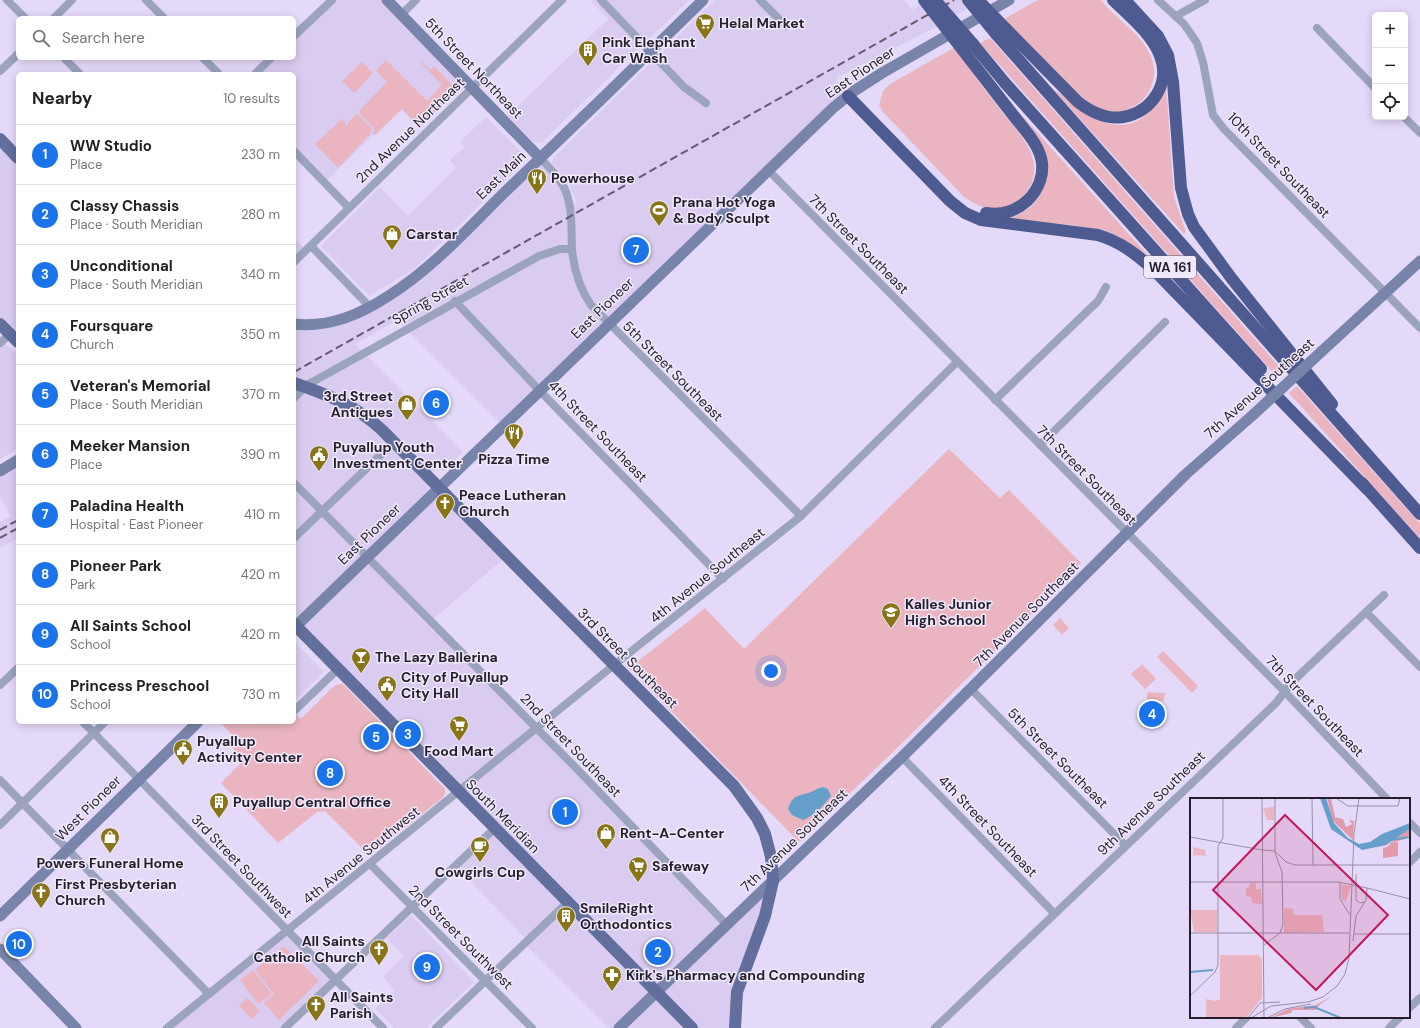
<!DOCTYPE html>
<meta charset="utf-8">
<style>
:root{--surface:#fff;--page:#f2f2f2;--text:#222;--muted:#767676;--line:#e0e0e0;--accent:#1a73e8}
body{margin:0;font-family:"DM Sans",sans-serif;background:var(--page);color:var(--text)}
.controls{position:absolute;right:12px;top:12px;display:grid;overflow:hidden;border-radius:6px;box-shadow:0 2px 10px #0003}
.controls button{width:36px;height:36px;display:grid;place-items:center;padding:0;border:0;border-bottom:1px solid var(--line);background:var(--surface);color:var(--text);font:20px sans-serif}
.you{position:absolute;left:771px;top:671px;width:14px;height:14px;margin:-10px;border:3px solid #fff;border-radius:50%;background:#1a73e8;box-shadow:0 0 0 6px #1a73e833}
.badge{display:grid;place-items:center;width:26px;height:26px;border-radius:50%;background:var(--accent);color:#fff;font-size:13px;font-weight:700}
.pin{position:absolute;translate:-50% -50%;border:2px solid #fff;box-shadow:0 1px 4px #0006}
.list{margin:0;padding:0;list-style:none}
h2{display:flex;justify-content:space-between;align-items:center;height:52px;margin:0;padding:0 16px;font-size:17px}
h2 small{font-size:13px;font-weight:400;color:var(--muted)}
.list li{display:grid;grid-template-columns:26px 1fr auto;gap:12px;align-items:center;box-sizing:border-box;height:60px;padding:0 16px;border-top:1px solid var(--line)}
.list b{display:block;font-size:15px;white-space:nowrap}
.list p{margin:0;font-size:13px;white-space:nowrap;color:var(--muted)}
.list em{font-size:13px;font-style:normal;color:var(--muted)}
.icon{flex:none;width:22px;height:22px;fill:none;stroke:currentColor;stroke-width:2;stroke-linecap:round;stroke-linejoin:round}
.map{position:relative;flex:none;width:1420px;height:1028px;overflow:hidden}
.search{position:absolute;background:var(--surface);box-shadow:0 2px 10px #0003;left:16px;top:16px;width:280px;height:44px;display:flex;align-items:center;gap:10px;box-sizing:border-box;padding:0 14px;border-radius:6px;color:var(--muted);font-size:15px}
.panel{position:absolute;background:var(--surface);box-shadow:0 2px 10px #0003;left:16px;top:72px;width:280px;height:652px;border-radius:6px}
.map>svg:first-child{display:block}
.built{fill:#dacbf1}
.green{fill:#eab5c0}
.water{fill:#66a0ca}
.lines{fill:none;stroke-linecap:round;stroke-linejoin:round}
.street{stroke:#9ba3bd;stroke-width:8}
.secondary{stroke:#7984aa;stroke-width:11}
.primary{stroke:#626f9d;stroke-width:12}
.highway{stroke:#4e5b90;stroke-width:12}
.rail{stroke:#635c6f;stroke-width:2;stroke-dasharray:8 4;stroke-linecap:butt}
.secondary-bridge{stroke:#7984aa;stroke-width:11}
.highway-bridge{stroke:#4e5b90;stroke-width:12}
.labels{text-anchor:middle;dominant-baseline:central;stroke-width:3;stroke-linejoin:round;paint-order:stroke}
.shield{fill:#f0e9fc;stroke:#615c6a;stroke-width:1}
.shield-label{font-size:13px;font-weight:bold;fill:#241f2b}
.poi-label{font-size:14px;font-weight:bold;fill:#241f2b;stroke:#f0e9fc;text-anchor:start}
.street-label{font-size:14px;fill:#241f2b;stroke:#f0e9fc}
.inset-river{fill:none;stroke:#66a0ca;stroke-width:2}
.inset-road{fill:none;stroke:#988fa7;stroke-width:1}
.view{fill:#c2185b;fill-opacity:0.15;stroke:#c2185b;stroke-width:2}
.inset-edge{fill:none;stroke:#241f2b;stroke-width:2}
</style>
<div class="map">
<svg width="1420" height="1028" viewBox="0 0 1420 1028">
<rect width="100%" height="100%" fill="#e5d9f9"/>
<!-- built -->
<g class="built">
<polygon points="332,0 387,0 467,82 420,127 401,108 325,182 294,151 294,74 255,74 271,58 294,58 294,36"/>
<polygon points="590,0 689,0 542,142 534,142 508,116 608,19"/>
<polygon points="715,0 904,0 912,10 927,0 982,0 928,31 836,78 848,96 502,425 397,320 355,344 463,452 443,471 429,471 507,556 431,621 726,925 773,881 740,980 735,1028 609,1028 524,943 527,940 455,865 495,828 294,624 294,395 305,387 294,383 294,324 313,325 390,295 540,158 549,167 570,206 577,202 568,182 552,163 554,157"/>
<polygon points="486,117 521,152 521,165 414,269 369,296 321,246 380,187 408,216 456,168 450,160 464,147 460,142"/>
<polygon points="0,139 18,158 18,342 0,324"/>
<polygon points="294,237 306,250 294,262"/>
<polygon points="0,338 18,356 18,449 0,459"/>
<polygon points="18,460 18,538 0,548 0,522 11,516 0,497 0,471"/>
<polygon points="294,641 324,672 294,701"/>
<polygon points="411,915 474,982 426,1028 394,1028 375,1008 395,990 383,977 404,956 387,938"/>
<polygon points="288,931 336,980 285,1028 167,1028"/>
</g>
<!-- green -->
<g class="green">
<path d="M 1038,0 L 1101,0 C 1120,25 1164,46 1152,84 C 1150,92 1144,100 1136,105 C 1125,112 1111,115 1099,109 C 1083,101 1070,86 1058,73 C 1040,55 1022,37 1004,19 Z"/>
<polygon points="990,38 1283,371 1277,377 980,43"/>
<path d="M 955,47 C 968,66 981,86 996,104 C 1008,121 1028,139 1033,160 C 1038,179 1027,197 1011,206 C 995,214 976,206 963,196 L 883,112 L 879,105 L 883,91 L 890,84 Z"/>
<polygon points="386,60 427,101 442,85 420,62 421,61 430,70 434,66 455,88 456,91 419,127 402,109 375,135 373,133 374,128 359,113 359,111 387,82 376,70"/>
<polygon points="362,62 373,73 354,93 342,81"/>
<path d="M 1166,84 L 1174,197 L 1186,232 L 1184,234 L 1054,90 C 1063,93 1070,103 1078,109 C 1099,125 1130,134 1150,111 C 1156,103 1161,92 1166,84 Z"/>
<path d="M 1008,100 L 1153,261 L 1117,236 L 1104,230 L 1071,225 L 1005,219 C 1032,213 1045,196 1047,169 Z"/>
<polygon points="357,113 372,129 370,134 338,168 315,144 342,119 345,122 346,126"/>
<polygon points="1297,386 1420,524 1420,538 1289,393"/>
<polygon points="949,449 1000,498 1009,490 1081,563 1070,573 1050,596 896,749 799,842 630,669 632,666 705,608 744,649"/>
<polygon points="1060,618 1069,628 1062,635 1053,625"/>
<polygon points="1163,651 1198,686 1192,693 1157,657"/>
<polygon points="1142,664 1156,679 1145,689 1131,674"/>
<polygon points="339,684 343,684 445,789 445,794 441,799 371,854 368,854 325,811 317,812 278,843 221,783 243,761 233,748 234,737 220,722 294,722 294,712 301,719 334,686"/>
<polygon points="1147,692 1165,693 1164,701 1147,700"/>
<polygon points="283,947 285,947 319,981 279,1020 264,1003 274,994 255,970"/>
<polygon points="253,970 272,994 258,1004 240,980"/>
<polygon points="247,998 260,1011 252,1019 239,1006"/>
</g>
<!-- water -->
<path class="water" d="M 823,787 L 828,789 L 831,796 C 823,806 814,816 803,820 L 792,815 L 788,809 C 792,796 797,796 808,793 C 813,792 817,788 823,787 Z"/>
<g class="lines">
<!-- street -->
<g class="street">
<polyline points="7,0 25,18"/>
<polyline points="146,0 164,18"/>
<polyline points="601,0 684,87 706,103"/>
<polyline points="760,0 786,26"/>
<polyline points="1158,0 1184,24 1197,43 1203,62 1213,115 1224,129 1420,328"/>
<polyline points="401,15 416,0"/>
<polyline points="1176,16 1205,0"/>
<polyline points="54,18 72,0"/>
<polyline points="1317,28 1375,88"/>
<polyline points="294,36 332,0"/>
<polyline points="64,58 80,74"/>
<polyline points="203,58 219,74"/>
<polyline points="0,71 18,54"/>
<polyline points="255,74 271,58"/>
<polyline points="1404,117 1420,133"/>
<polyline points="294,151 349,208"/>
<path d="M 540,158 C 550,168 561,179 566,192 C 573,211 571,231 572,250 C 574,269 580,289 591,305 L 801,516"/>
<polyline points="768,170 1285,692 1387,799"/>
<polyline points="311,246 370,307"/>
<polyline points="294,262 562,0"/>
<polyline points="455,301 539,390 723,579"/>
<polyline points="0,343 10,334"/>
<polyline points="294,398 307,385 539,256 560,249 572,249"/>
<polyline points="995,400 1098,301 1106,287"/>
<polyline points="1040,445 1165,322"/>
<polyline points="294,483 577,769 727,925"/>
<polyline points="294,538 394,442"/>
<polyline points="1367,613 1420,667"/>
<polyline points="0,685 18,668"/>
<polyline points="971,689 1125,845"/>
<polyline points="295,710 338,669"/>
<polyline points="83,722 383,1028"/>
<polyline points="902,757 1054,913"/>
<polyline points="0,780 209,994"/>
<polyline points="1409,822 1420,833"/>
<polyline points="0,825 105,722"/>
<polyline points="1409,863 1420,852"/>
<polyline points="370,864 532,1028"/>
<polyline points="1409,1008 1420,998"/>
<polyline points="1300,1017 1311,1028"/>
<polyline points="167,1028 614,665 801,516 957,362"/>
<polyline points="285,1028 495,828"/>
<polyline points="436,1028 568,902"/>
<polyline points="935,1028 1276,703 1291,683 1384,595"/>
<polyline points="1236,1028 1247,1017"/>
<polyline points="1389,1028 1400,1017"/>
</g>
<!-- secondary -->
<g class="secondary">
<polyline points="387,0 540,158"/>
<path d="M 294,324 C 330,328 361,314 390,295 C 434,267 470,226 507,190 C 573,127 638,64 703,0"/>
<polyline points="1321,352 1420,261"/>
<polyline points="0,471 18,460"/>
<polyline points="294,628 833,108 854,91 882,73 1009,0"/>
<polyline points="0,916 198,722"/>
<polyline points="0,949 76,1028"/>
<polyline points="619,1028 902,757 1186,474 1254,414"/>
</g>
<!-- primary -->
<g class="primary">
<polyline points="0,139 18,158"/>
<polyline points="0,324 18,342"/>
<path d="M 294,383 C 326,394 357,406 382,430 L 734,786 L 757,818 L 765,834 L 771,857 L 773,881 L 765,916 L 737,992 L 735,1028"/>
<polyline points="294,624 692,1028"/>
</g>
<!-- highway -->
<g class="highway">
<polyline points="1125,0 1158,36 1168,55 1173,82 1181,188 1188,214 1194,227 1232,279 1332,404"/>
<path d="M 1006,29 L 1078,102 C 1091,112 1106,120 1123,117 C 1152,112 1171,83 1160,56 C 1152,34 1129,16 1113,0"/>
<polyline points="996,34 1420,514"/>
<polyline points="973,44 1005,83 1261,369"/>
<path d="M 962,49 C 979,71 996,93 1013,115 C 1023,128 1037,142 1041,158 C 1045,173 1039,189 1028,200 C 1016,211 1003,216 986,213"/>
<path d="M 848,96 L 950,201 L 965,213 L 981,220 L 1098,235 C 1121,242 1136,254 1154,270 L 1367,489"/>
<polyline points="1362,483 1420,548"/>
</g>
<!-- rail -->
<g class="rail">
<polyline points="931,2 934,0"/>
<polyline points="294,372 954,0"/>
<polyline points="0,530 18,520"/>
<polyline points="0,538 18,528"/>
</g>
<!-- secondary-bridge -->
<polyline class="secondary-bridge" points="1254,414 1321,352"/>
<!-- highway-bridge -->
<g class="highway-bridge">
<polyline points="924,0 962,49"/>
<polyline points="935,0 973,44"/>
<polyline points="968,0 996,34"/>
<polyline points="978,0 1006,29"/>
</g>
</g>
<!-- icons -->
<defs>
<g id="supermarket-pin" transform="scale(1)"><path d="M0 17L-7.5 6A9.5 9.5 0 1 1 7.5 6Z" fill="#877518" stroke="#f0e9fc"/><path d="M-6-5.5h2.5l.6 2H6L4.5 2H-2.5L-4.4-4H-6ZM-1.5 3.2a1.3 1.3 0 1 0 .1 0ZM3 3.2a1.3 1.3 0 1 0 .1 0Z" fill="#fff"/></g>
<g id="building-pin" transform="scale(1)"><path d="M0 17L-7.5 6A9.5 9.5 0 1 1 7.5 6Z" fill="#877518" stroke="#f0e9fc"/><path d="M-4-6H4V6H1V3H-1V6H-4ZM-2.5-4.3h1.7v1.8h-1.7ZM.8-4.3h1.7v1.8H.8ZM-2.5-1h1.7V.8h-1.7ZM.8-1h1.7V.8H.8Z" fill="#fff"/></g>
<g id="restaurant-pin" transform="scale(1)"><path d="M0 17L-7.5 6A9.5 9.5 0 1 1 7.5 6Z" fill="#877518" stroke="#f0e9fc"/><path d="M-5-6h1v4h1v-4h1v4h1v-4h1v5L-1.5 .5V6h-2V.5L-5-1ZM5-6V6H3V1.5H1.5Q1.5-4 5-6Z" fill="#fff"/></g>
<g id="stadium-pin" transform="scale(1)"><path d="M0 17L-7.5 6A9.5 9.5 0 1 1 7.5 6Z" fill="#877518" stroke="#f0e9fc"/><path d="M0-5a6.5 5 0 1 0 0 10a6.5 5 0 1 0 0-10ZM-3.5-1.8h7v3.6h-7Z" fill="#fff"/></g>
<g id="shop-pin" transform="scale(1)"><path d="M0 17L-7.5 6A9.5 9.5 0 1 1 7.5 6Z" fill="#877518" stroke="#f0e9fc"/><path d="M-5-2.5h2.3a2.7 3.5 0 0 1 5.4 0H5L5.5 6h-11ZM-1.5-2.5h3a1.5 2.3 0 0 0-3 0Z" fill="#fff"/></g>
<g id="civic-pin" transform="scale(1)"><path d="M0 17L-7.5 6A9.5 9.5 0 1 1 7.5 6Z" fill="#877518" stroke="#f0e9fc"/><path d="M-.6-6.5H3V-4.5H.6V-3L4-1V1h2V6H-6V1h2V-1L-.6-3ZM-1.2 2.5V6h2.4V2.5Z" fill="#fff"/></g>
<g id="church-pin" transform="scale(1)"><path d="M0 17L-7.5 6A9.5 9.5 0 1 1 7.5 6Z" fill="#877518" stroke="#f0e9fc"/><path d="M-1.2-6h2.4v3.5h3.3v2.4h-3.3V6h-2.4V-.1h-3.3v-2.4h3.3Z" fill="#fff"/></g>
<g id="school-pin" transform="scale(1)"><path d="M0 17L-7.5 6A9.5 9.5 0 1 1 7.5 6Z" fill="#877518" stroke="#f0e9fc"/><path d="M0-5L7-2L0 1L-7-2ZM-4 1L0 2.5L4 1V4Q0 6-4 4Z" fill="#fff"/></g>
<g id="bar-pin" transform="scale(1)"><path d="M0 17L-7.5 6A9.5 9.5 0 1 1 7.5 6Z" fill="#877518" stroke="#f0e9fc"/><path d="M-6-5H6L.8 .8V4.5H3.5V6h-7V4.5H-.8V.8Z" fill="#fff"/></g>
<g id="cafe-pin" transform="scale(1)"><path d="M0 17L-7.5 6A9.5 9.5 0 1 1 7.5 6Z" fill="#877518" stroke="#f0e9fc"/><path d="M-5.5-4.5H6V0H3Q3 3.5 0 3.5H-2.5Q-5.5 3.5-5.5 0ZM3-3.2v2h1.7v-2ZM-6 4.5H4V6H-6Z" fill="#fff"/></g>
<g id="pharmacy-pin" transform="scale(1)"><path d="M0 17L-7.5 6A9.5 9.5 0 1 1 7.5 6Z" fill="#877518" stroke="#f0e9fc"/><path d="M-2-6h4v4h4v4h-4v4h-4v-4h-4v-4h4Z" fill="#fff"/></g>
</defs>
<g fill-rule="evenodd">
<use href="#supermarket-pin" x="705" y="23"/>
<use href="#building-pin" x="588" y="50"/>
<use href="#restaurant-pin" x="537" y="178"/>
<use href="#stadium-pin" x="659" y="210"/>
<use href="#shop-pin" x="392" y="234"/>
<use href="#shop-pin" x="407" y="404"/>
<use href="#restaurant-pin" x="514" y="433"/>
<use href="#civic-pin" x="319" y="455"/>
<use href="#church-pin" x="445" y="503"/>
<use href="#school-pin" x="891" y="612"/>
<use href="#bar-pin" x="361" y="657"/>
<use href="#civic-pin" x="387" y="685"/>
<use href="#supermarket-pin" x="459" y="725"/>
<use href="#civic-pin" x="183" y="749"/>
<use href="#building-pin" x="219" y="802"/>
<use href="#shop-pin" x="606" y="833"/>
<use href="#shop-pin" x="110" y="837"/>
<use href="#cafe-pin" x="480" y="846"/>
<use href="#supermarket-pin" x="638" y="866"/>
<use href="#church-pin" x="41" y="892"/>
<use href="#building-pin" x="566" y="916"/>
<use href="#church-pin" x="379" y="949"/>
<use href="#pharmacy-pin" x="612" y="975"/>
<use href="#church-pin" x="316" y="1005"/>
</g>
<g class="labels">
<!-- shield labels -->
<rect class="shield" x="1144" y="256" width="52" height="22" rx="3"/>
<g class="shield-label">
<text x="1170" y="267">WA 161</text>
</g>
<!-- poi labels -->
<g class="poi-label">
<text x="719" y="23">Helal Market</text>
<text x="602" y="42">Pink Elephant<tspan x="602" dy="16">Car Wash</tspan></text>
<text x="551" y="178">Powerhouse</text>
<text x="673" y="202">Prana Hot Yoga<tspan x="673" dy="16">&amp; Body Sculpt</tspan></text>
<text x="406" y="234">Carstar</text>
<text x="393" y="396" text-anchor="end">3rd Street<tspan x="393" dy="16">Antiques</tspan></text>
<text x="333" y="447">Puyallup Youth<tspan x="333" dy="16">Investment Center</tspan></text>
<text x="514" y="459" text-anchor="middle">Pizza Time</text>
<text x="459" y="495">Peace Lutheran<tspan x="459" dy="16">Church</tspan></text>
<text x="905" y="604">Kalles Junior<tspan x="905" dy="16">High School</tspan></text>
<text x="375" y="657">The Lazy Ballerina</text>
<text x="401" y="677">City of Puyallup<tspan x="401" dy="16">City Hall</tspan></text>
<text x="197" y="741">Puyallup<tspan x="197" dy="16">Activity Center</tspan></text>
<text x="459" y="751" text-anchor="middle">Food Mart</text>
<text x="233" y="802">Puyallup Central Office</text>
<text x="620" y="833">Rent-A-Center</text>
<text x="110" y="863" text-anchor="middle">Powers Funeral Home</text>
<text x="652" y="866">Safeway</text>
<text x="480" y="872" text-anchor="middle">Cowgirls Cup</text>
<text x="55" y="884">First Presbyterian<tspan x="55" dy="16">Church</tspan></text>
<text x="580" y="908">SmileRight<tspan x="580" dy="16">Orthodontics</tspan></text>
<text x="365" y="941" text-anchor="end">All Saints<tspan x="365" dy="16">Catholic Church</tspan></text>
<text x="626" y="975">Kirk's Pharmacy and Compounding</text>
<text x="330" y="997">All Saints<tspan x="330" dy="16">Parish</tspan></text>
</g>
<!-- street labels -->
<g class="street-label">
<text transform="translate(474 68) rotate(46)">5th Street Northeast</text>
<text transform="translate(860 72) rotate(-34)">East Pioneer</text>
<text transform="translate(410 130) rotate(-44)">2nd Avenue Northeast</text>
<text transform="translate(1279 165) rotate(46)">10th Street Southeast</text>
<text transform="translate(501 175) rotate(-44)">East Main</text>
<text transform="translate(859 244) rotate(45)">7th Street Southeast</text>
<text transform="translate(430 300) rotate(-29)">Spring Street</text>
<text transform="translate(602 308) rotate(-44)">East Pioneer</text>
<text transform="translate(673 371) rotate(45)">5th Street Southeast</text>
<text transform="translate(1259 388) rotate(-42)">7th Avenue Southeast</text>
<text transform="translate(598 431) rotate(46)">4th Street Southeast</text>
<text transform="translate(1087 475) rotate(45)">7th Street Southeast</text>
<text transform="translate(369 534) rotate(-44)">East Pioneer</text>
<text transform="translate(707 575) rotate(-39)">4th Avenue Southeast</text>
<text transform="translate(1026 614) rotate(-45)">7th Avenue Southeast</text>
<text transform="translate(628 658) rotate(45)">3rd Street Southeast</text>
<text transform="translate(1315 706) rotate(46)">7th Street Southeast</text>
<text transform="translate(571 745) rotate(46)">2nd Street Southeast</text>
<text transform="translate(1058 758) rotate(45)">5th Street Southeast</text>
<text transform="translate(1151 803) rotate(-44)">9th Avenue Southeast</text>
<text transform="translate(88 808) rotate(-45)">West Pioneer</text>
<text transform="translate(503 816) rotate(45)">South Meridian</text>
<text transform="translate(988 826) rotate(46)">4th Street Southeast</text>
<text transform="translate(794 840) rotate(-44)">7th Avenue Southeast</text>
<text transform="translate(361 855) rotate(-39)">4th Avenue Southwest</text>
<text transform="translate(242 866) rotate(46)">3rd Street Southwest</text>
<text transform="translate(461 937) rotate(45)">2nd Street Southwest</text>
</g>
</g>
<!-- overview -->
<g transform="translate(1190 798)">
<rect width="220" height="220" fill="#e5d9f9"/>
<path d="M 84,9 L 84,22 L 77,22 L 73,10 ZM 3,49 L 15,52 L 16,58 L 5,57 L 4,60 ZM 60,85 L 66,85 L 66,91 L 71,91 L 72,106 L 62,105 L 61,99 L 56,98 L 56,90 L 59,90 ZM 151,87 L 161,88 L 156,103 L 152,102 ZM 94,110 L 103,111 L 103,117 L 132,117 L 134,134 L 94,135 ZM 0,112 L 27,112 L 27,134 L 4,134 ZM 30,157 L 68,157 L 72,161 L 72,200 L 56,220 L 16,219 L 16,201 L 26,203 L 30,201 Z" fill="#eab5c0"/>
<path d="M 137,0 L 141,0 L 145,19 L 153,21 L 156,29 L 162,26 L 159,22 L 164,23 L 163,42 L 143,23 ZM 220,31 L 220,36 L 215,41 L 202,45 L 208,44 L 208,58 L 193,60 L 193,50 L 197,49 L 201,46 L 179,51 L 199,46 ZM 142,198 L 129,207 L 126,212 L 102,212 L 101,215 L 80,220 L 98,211 L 126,207 Z" fill="#e09aa9"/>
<path d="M 130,0 L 136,0 L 144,25 L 158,40 L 169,46 L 180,44 L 192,36 L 220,25 L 220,31 L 196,47 L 172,52 L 141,31 Z" fill="#66a0ca"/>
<path class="inset-river" d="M 201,42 L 220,39M 0,174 L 23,172M 114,210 L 124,209 L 151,220"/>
<path class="inset-road" d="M 72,0 L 74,220M 122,0 L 123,67M 146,0 L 158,8 L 208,8 L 210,0M 0,39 L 72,52M 72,52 L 85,53 L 96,64 L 105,67 L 220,67M 166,76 L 166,102 L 170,105 L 175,104M 0,84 L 148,84 L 177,90M 150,84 L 150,101 L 160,117M 177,90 L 220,101M 0,135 L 159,135M 164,136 L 220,136M 163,143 L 166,118 L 176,102 L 177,90M 74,147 L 90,135 L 93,126 L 92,74 L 85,55 L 85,0M 0,198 L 25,174 L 28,167 L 28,48 L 33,40 L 33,0M 58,220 L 70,205 L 90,204M 61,220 L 81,208 L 118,204 L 133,199 L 147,188 L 155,176 L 159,160 L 164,36 L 169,0M 77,220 L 95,211 L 121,206"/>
<path class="view" d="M 95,17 L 198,117 L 126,192 L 23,92 Z"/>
<rect width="220" height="220" class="inset-edge"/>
</g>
</svg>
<div class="controls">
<button>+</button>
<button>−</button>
<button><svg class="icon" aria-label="locate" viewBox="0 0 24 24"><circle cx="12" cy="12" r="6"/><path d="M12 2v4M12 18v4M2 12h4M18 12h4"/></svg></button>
</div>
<div class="you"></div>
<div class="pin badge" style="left:565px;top:812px">1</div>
<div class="pin badge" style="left:658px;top:952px">2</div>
<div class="pin badge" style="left:408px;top:734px">3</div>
<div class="pin badge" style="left:1152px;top:714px">4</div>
<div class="pin badge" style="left:376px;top:737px">5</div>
<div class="pin badge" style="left:436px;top:403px">6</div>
<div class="pin badge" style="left:636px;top:250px">7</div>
<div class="pin badge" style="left:330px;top:773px">8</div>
<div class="pin badge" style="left:427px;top:967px">9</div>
<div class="pin badge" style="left:19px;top:944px">10</div>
<div class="search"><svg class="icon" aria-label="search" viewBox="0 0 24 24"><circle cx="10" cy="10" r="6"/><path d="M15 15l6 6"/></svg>Search here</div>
<section class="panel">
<h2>Nearby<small>10 results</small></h2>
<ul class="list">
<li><span class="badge">1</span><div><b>WW Studio</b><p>Place</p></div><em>230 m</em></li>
<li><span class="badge">2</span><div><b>Classy Chassis</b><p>Place · South Meridian</p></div><em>280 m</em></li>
<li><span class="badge">3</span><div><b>Unconditional</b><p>Place · South Meridian</p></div><em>340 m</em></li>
<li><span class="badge">4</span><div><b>Foursquare</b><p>Church</p></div><em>350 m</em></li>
<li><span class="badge">5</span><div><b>Veteran's Memorial</b><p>Place · South Meridian</p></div><em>370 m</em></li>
<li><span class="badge">6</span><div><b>Meeker Mansion</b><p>Place</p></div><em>390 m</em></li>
<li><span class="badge">7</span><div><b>Paladina Health</b><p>Hospital · East Pioneer</p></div><em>410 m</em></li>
<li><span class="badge">8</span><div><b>Pioneer Park</b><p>Park</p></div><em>420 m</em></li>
<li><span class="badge">9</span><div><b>All Saints School</b><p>School</p></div><em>420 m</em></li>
<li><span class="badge">10</span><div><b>Princess Preschool</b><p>School</p></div><em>730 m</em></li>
</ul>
</section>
</div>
